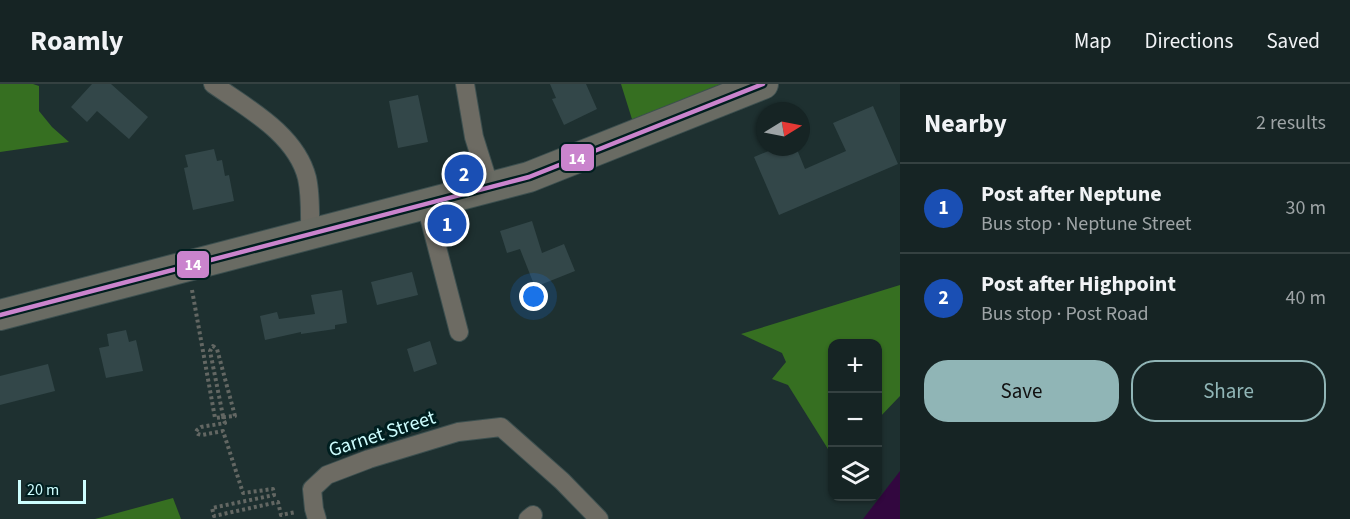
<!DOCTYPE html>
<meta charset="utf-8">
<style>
:root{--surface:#162424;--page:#1f2c2c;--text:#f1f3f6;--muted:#9ea4a6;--line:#354141;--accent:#90b5b6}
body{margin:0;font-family:"Source Sans 3",sans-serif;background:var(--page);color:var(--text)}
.controls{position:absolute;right:18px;bottom:18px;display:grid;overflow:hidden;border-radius:12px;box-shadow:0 2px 4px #0004}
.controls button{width:54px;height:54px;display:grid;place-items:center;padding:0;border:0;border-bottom:2px solid var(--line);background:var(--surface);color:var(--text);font:30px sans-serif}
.compass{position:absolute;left:756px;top:18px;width:54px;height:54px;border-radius:50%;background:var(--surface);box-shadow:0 2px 4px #0004;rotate:80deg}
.scale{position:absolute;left:18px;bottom:15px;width:68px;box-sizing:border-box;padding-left:6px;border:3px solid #cdfdfe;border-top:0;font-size:16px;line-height:21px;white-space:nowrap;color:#cdfdfe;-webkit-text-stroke:4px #001e1f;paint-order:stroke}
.you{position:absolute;left:534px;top:213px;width:21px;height:21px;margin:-15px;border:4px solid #fff;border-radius:50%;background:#1a73e8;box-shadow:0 0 0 9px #1a73e833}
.badge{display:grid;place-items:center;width:39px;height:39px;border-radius:50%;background:var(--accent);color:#fff;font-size:20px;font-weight:700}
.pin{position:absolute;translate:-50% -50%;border:3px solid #fff;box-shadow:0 2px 6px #0006}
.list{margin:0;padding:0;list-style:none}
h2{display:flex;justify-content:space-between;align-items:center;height:78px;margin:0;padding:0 24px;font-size:26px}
h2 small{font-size:20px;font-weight:400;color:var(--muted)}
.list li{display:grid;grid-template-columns:39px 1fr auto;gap:18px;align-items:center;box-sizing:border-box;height:90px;padding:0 24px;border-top:2px solid var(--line)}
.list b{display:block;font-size:22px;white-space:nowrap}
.list p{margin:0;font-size:20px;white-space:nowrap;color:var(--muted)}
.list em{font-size:20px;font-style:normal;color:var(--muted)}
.actions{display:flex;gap:12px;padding:18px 24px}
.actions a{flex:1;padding:14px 0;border:2px solid var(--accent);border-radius:24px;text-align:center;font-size:21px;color:var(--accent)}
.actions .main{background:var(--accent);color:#111}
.icon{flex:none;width:33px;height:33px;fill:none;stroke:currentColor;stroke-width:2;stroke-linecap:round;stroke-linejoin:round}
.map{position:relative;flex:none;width:900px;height:435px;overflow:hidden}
header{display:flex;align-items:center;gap:36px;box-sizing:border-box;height:84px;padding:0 30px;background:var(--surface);border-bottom:2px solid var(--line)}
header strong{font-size:28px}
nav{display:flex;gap:33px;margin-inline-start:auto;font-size:21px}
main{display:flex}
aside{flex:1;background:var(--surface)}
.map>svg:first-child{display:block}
.forest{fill:#366f21}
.water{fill:#32073f}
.building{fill:#334749}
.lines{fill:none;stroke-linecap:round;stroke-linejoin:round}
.minor-casing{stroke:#3c4f4f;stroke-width:20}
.primary-casing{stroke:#3c4f4f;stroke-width:32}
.path{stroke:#636763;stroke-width:4;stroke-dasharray:3 3;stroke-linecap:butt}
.minor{stroke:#6d6b63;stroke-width:18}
.primary{stroke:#696b63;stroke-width:30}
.path-bridge{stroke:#636763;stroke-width:4;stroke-dasharray:3 3;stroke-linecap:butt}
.bus-1-casing{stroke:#001e1f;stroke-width:9}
.bus-1{stroke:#ca84cd;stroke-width:4.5}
.labels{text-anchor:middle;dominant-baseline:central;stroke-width:6;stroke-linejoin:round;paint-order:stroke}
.street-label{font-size:20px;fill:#cdfdfe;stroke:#001e1f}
.line-badge{stroke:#001e1f;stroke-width:2}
.badge-label{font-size:16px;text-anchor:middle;font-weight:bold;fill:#fff}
</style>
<header>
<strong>Roamly</strong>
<nav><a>Map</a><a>Directions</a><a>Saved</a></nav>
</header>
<main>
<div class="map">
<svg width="900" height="435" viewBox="0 0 900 435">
<rect width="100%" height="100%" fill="#1e3030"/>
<!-- forest -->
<g class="forest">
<polygon points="0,0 33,0 39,2 39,27 52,43 69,58 0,68"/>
<polygon points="621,0 761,0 636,48"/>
<polygon points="900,201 900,312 878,335 878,260 832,260 832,367 828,365 788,301 772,295 786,278 782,269 741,250"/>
<polygon points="173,414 181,435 95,435"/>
</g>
<!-- water -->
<polygon class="water" points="900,387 900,435 863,435"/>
<!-- building -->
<g class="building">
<polygon points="92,0 111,0 148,33 129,55 97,27 87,38 71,23"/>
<polygon points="550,0 586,0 597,25 564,41 552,15 556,14"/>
<polygon points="418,11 428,58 398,64 389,17"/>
<polygon points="873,22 898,80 779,131 754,73 778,63 796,63 805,85 846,67 833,39"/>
<polygon points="214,65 217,77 222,76 225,92 229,91 234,117 193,126 184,84 188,83 185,71"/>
<polygon points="532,137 542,169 564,160 575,187 535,203 520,165 507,169 500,147"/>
<polygon points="412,188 418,211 377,221 371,198"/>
<polygon points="342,206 347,239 335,241 335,245 301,250 301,248 265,256 260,232 277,228 279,235 315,230 311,211"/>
<polygon points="126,246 129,258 136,256 143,287 106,294 99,264 109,262 107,250"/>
<polygon points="430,257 437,280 414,288 407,265"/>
<polygon points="48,280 55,307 0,321 0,292"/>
</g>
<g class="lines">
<!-- minor casing -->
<g class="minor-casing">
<g id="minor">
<path d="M 213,0 C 247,24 296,50 307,94 C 311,112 310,131 310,150"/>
<polyline points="465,0 474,53 490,104"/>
<polyline points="426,121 459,248"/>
<polyline points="317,435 314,425 312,405 327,391 369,375 458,348 501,343 562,397 599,435"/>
<polyline points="528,435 533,431"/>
</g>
</g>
<!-- primary casing -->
<g class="primary-casing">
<polyline id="primary" points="0,231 529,93 763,0"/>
</g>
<!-- path -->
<g class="path">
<polyline points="192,206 215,334 235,332 217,265 213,262 210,267 223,332"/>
<polyline points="224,337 225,339 201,343 197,346 196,348 198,350 202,351 223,347 243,409 273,405 274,411 212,424 214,432 278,418 281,431 296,428"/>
</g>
<!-- minor -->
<use href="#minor" class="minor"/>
<!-- primary -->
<use href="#primary" class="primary"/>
<!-- path-bridge -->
<polyline class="path-bridge" points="223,332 224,337"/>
<!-- bus-1 casing -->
<g class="bus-1-casing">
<polyline id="bus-1" points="0,231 529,93 763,0"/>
</g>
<!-- bus-1 -->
<use href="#bus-1" class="bus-1"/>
</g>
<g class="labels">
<!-- street labels -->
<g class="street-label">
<text transform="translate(382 350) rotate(-18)">Garnet Street</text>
</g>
</g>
<g class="line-badge">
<rect x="560" y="59" width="35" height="29" rx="6" fill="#ca84cd"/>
<rect x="176" y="166" width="34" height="29" rx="6" fill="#ca84cd"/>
</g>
<g class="badge-label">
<text x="577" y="80">14</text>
<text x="193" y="186">14</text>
</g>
</svg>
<div class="controls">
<button>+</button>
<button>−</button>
<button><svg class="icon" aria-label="layers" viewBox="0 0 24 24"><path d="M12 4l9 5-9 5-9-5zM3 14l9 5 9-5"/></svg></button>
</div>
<svg class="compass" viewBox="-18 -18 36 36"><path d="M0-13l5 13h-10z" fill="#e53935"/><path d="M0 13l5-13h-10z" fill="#9ea4a6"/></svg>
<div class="scale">20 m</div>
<div class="you"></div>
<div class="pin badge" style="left:447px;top:140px;background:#1a4fb4">1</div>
<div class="pin badge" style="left:464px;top:90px;background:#1a4fb4">2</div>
</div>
<aside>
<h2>Nearby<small>2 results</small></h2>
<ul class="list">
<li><span class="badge" style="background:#1a4fb4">1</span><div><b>Post after Neptune</b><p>Bus stop · Neptune Street</p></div><em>30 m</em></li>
<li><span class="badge" style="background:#1a4fb4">2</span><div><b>Post after Highpoint</b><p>Bus stop · Post Road</p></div><em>40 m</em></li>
</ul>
<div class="actions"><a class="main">Save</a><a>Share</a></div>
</aside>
</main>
